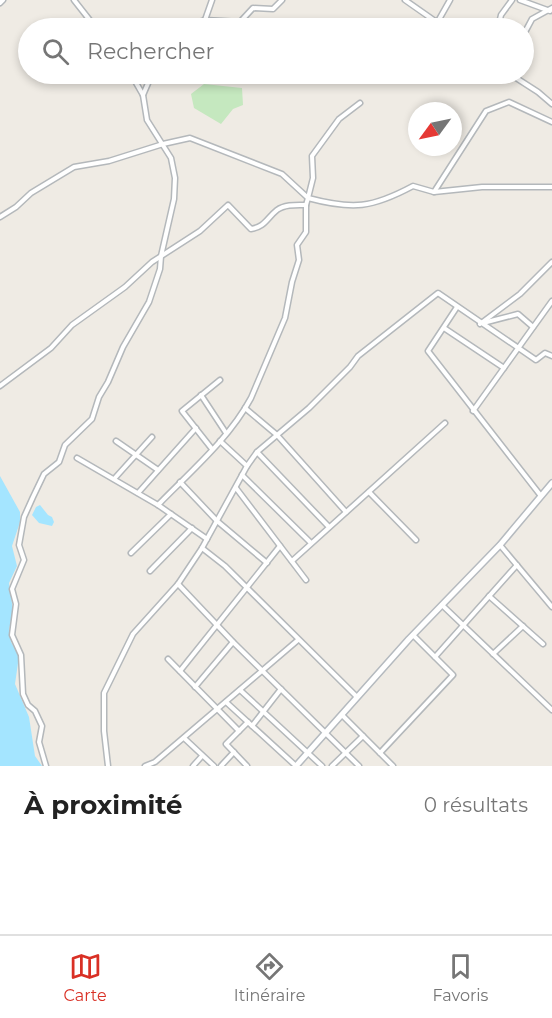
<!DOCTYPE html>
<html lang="fr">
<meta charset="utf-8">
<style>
:root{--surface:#fff;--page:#f2f2f2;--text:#222;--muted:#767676;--line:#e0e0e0;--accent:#d93025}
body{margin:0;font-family:Montserrat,sans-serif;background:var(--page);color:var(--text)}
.compass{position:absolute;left:408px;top:102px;width:54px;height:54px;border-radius:50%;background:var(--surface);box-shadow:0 3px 9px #0003;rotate:237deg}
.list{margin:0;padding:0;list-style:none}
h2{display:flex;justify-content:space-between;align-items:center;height:78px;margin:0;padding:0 24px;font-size:26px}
h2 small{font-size:20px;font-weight:400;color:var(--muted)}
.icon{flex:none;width:33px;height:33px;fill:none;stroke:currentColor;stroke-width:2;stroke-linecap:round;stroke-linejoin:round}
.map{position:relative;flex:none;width:552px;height:766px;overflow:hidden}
.search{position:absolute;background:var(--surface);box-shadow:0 3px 9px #0003;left:18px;right:18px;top:18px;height:66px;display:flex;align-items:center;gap:15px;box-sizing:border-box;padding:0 21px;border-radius:33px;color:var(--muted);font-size:22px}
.sheet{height:168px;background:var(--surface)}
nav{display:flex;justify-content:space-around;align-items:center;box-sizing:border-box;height:84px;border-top:2px solid var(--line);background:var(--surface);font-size:16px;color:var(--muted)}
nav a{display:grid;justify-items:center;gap:3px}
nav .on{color:var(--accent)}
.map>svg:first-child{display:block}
.green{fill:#c5e8bf}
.water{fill:#a4e5ff}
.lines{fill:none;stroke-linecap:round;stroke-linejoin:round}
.street-casing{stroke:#b4b8bb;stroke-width:7}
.secondary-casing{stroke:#b5babf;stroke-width:8}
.street{stroke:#fff;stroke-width:4}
.secondary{stroke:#fff;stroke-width:5}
</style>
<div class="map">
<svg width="552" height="766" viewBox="0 0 552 766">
<rect width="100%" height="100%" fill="#efebe4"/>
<!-- green -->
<polygon class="green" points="204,84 242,88 243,105 233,109 221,124 194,108 191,94"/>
<!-- water -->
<g class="water">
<polygon points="0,476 20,512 20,522 12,546 17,566 9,583 13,610 9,630 11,642 19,656 15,684 29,717 35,756 42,766 0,766"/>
<polygon points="40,505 48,515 52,517 54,522 52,526 39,523 32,515 36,507"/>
</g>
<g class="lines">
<!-- street casing -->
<g class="street-casing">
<g id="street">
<polyline points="74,0 96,28"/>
<polyline points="405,0 445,28"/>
<polyline points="520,0 550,11"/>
<polyline points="0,3 3,0"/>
<polyline points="205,20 212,0"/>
<polyline points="437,23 450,0"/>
<polyline points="179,28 205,20 240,22 253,8 273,9 282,0"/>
<polyline points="498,28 501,15 512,0"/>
<polyline points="524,34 532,19 552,8"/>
<polyline points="510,74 538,92 552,104"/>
<polyline points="143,95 152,74"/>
<path d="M 360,103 L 339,119 L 312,156 L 313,178 L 308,198 C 353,210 372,208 413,186 L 434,192 L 486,111 L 509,102 L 552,122"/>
<polyline points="434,192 482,187 552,187"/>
<path d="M 0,217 L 16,207 L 31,193 L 74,167 L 109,161 L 163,144 L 190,138 L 282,174 L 308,198 L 306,205 L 306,232 L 297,245 L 299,260 L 292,282 L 285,318 L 251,398 C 229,439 190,472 158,505"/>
<polyline points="457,307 428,351 541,496"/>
<polyline points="483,323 518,314 533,327"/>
<polyline points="480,324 520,294 552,262"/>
<polyline points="444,328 504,368"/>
<path d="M 0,386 L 51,348 L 72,325 L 125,287 L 152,262 L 200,231 L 228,205 L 251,229 C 265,227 267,218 277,210 C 285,204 297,205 306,205"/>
<polyline points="201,395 226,433"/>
<polyline points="245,408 277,435 346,512"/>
<polyline points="473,411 552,301"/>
<polyline points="116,441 158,470"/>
<polyline points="220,441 247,466"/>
<polyline points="212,449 182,411 220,380"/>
<polyline points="257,452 329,527"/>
<polyline points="77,458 158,505 207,539"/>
<polyline points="242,475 311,543"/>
<polyline points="114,479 152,437"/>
<polyline points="180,482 217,521 267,563"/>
<polyline points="236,488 306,580"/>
<polyline points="369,492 416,540"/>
<polyline points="138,493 196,428"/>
<polyline points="500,545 552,607"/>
<polyline points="202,548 225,566 357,697"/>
<polyline points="131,553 171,514"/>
<polyline points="292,561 445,423"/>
<polyline points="150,571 192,528"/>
<polyline points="178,584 233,642 359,766"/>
<polyline points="489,596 543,644"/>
<polyline points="442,605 552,710"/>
<polyline points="493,654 523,626"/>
<polyline points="435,657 517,565"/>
<polyline points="168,659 239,731"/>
<polyline points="180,671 280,546"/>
<polyline points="195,687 233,642"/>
<polyline points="240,690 322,766"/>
<polyline points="226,702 296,766"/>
<polyline points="342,715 393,766"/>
<polyline points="252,726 281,689"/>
<polyline points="184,738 214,766"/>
<polyline points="380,753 453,675 413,635"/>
<polyline points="46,766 39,742 42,726 35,711 28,705 23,694 21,655 12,635 16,604 12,589 24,560 19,545 24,517 33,497 44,474 59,462 65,445 92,419 99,397 108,382 123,347 149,302 160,269 161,256 174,199 175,178 171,158 147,120 143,95 131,74"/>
<polyline points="108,766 104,731 104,693 133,634 178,584 202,548 247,466 257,452 309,408 350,367 358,356 438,293 536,360 545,353 552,356"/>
<polyline points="145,766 155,762 298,640"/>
<polyline points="193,766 202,756"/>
<polyline points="221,766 234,752"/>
<polyline points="247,766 226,744 248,722"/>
<polyline points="332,766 363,736"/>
</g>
</g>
<!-- secondary casing -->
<g class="secondary-casing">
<polyline id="secondary" points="296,766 409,639 500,545 552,483"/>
</g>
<!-- street -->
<use href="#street" class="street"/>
<!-- secondary -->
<use href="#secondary" class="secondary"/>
</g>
</svg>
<svg class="compass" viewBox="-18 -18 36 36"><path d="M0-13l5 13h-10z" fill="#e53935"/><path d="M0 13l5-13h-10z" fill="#767676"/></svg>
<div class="search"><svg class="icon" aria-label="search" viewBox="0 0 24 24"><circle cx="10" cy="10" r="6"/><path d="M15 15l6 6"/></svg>Rechercher</div>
</div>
<section class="sheet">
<h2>À proximité<small>0 résultats</small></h2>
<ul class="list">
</ul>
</section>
<nav>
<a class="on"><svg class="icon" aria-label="map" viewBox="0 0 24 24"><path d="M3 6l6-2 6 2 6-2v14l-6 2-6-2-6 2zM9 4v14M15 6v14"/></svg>Carte</a>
<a><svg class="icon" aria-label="directions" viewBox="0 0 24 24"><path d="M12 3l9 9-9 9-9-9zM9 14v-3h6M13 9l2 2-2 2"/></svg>Itinéraire</a>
<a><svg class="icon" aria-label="saved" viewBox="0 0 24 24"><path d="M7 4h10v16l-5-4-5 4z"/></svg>Favoris</a>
</nav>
